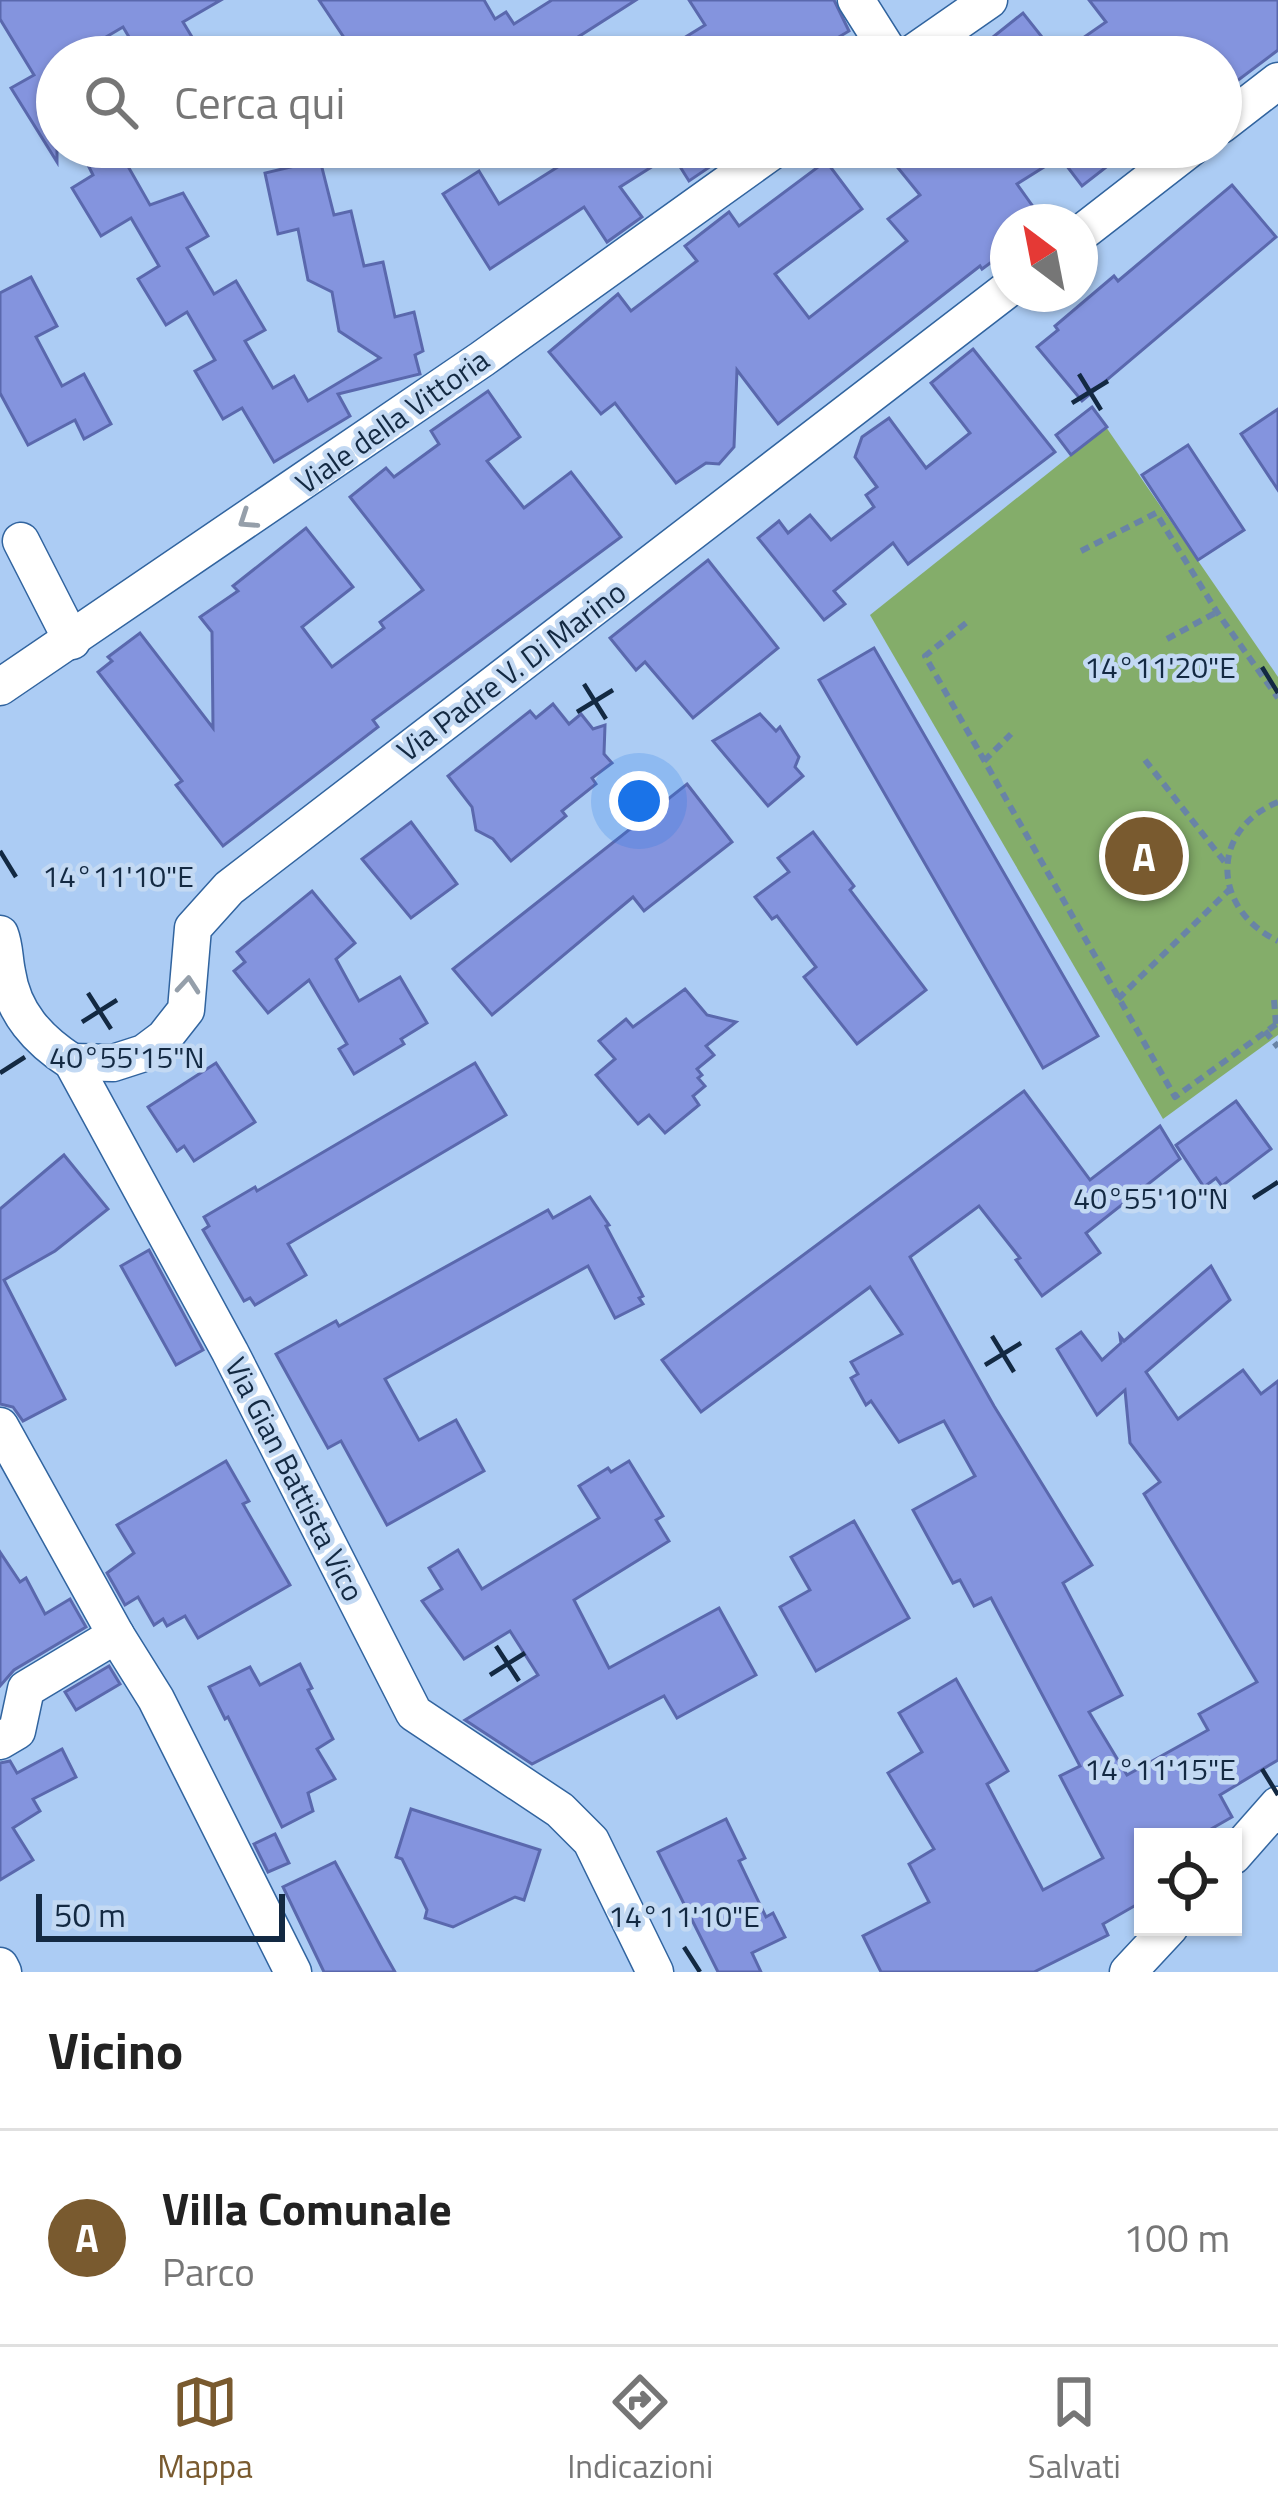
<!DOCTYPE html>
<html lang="it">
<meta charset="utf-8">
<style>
:root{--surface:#fff;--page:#f6f6f6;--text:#222;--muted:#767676;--line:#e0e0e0;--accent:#795a2f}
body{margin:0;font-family:"Titillium Web",sans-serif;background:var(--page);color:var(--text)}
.controls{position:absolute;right:36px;bottom:36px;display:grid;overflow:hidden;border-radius:0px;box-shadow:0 3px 9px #0004}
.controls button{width:108px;height:108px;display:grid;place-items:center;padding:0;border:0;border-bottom:3px solid var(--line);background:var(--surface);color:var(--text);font:60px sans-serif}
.compass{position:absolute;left:990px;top:204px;width:108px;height:108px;border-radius:50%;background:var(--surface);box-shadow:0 3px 9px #0004;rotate:328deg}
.scale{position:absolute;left:36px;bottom:30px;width:249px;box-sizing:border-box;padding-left:12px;border:6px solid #132942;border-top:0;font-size:33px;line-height:42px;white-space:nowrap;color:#132942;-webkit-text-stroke:9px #c3d9f3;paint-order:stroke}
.you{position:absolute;left:639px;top:801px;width:42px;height:42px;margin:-30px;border:9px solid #fff;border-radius:50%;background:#1a73e8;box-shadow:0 0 0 18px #1a73e833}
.badge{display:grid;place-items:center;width:78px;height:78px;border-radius:50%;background:var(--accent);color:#fff;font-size:39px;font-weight:700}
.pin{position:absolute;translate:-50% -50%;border:6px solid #fff;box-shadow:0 3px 12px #0006}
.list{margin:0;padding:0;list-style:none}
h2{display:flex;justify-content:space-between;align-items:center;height:156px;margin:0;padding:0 48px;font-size:51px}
h2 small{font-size:39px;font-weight:400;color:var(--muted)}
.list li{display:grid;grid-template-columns:78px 1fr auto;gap:36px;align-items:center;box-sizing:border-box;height:216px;padding:0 48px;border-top:3px solid var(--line)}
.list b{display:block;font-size:45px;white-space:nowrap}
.list p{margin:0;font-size:39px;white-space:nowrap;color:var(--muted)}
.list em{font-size:39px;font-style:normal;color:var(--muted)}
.icon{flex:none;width:66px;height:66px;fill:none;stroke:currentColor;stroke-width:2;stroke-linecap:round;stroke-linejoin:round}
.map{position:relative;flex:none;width:1278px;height:1972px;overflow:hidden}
.search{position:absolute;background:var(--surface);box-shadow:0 3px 9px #0004;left:36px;right:36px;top:36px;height:132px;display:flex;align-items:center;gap:30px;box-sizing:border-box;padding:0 42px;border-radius:66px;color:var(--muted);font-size:45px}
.sheet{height:372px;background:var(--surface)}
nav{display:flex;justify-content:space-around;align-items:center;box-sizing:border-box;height:168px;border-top:3px solid var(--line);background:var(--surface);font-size:33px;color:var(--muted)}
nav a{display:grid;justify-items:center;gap:6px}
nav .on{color:var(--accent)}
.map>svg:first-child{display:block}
.green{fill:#84ad6a}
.building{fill:#8494de;stroke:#5a68ad;stroke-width:3}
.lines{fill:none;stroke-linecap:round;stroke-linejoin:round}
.minor-casing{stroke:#31649f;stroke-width:39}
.path{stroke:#6984a6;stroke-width:6;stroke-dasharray:9 6;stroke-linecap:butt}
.minor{stroke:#fff;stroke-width:36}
.oneway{stroke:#959faa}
.ticks{fill:none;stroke:#132942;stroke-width:4.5}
.labels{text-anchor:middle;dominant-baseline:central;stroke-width:9;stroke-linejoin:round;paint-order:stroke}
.street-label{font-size:30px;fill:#132942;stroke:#c3d9f3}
.ticks-label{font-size:30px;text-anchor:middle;fill:#132942;stroke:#c3d9f3;stroke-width:9;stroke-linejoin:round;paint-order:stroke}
</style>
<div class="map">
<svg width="1278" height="1972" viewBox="0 0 1278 1972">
<rect width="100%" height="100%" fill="#acccf4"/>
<!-- green -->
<polygon class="green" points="1106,427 1278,677 1278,1035 1163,1119 870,615"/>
<!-- building -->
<g class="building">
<polygon points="0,0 221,0 183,22 204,57 141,57 123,27 72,57 57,57 57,162 11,88 34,75 0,19"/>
<polygon points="319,0 484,0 495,19 506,12 514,24 552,0 636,0 564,46 572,57 357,57"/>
<polygon points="689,0 834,0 849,31 822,47 828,57 653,57 705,25"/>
<polygon points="1089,0 1278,0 1278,50 1221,93 1221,57 1132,57 1121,42 1100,57 968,57 1023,13 1057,56 1106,22"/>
<polygon points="79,147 117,147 150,205 183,193 208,236 187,248 214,294 236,281 265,330 245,341 273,388 294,376 308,401 380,358 339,331 332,292 308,280 298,229 278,234 265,173 320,160 334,215 351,211 364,266 383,262 395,317 414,312 423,351 415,355 420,374 338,394 350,416 274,462 242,408 223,419 195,371 215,360 187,312 166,325 138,279 159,266 131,218 101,236 72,188 93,175"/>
<polygon points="554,147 739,147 689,181 672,154 620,187 642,217 607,242 584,207 490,269 443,194 479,171 499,204 564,163"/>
<polygon points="881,147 1132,147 1082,186 1060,157 1017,184 1044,222 1008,222 1008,250 982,269 980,266 778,424 737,370 734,447 719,464 706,463 676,483 615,403 601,414 549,352 618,294 631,311 697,261 685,246 729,212 739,226 826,161 862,209 775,274 809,318 907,241 888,219 920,195"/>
<polygon points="1232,185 1276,237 1082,401 1037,347 1058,330 1055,326 1114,276 1118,281"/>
<polygon points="31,277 57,326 36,337 62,386 84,374 111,424 84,439 75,420 28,445 0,393 0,293"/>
<polygon points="973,349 1055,452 908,564 893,543 834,591 845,604 824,620 758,538 779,521 788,533 810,515 831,540 874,507 866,495 877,487 855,457 862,437 889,418 926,468 970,433 931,383"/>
<polygon points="488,391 520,437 487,461 524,508 571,472 621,537 373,720 378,727 223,846 176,785 182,781 98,672 112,661 108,657 140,633 213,728 212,632 200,617 238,591 233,586 306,528 353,587 302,627 332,667 384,628 380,622 423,590 350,497 386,468 394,477 439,444 431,431"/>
<polygon points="1092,407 1107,427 1071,455 1056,435"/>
<polygon points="1278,409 1278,490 1241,434"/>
<polygon points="1188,445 1244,530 1198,560 1142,475"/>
<polygon points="708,560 778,648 693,718 645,662 636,670 610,638"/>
<polygon points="874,648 1098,1036 1043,1068 819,680"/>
<polygon points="553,704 569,724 581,714 593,729 605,725 604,754 612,763 592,778 596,784 562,811 566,816 511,861 493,839 476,830 472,807 448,776 530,711 536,718"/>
<polygon points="760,714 776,731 780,727 799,757 795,767 803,776 768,806 713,741"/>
<polygon points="687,784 732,842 644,911 633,897 492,1015 453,969"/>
<polygon points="411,822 457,884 411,918 362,859"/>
<polygon points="813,832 854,886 850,890 926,990 857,1044 804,977 816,967 777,916 772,919 755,897 789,872 778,858"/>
<polygon points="312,891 355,943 336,959 359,1001 400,977 427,1023 401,1039 404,1044 354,1074 339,1049 347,1044 309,980 268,1013 234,971 245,962 237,952"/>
<polygon points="685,989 707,1015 736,1022 706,1046 714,1055 697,1069 702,1075 698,1078 705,1086 693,1096 699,1105 665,1133 649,1115 638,1124 596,1075 615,1059 599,1041 626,1019 633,1027"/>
<polygon points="216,1063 255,1122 194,1161 184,1146 177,1151 148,1107"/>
<polygon points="475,1063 506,1115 288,1244 306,1275 255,1305 250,1298 244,1301 203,1230 209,1226 204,1217 255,1187 257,1191"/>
<polygon points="1024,1091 1090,1180 1160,1126 1180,1159 1086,1233 1100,1253 1042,1296 1016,1260 1020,1258 979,1206 910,1257 994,1406 1092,1565 1063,1583 1122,1695 1089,1712 1127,1775 1208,1730 1199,1714 1257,1682 1144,1494 1160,1482 1130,1443 1125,1390 1097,1415 1057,1349 1081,1332 1102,1360 1121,1343 1120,1336 1124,1341 1211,1266 1230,1300 1146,1372 1178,1419 1243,1370 1261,1394 1278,1381 1278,1760 1220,1795 1232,1817 1197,1837 1143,1837 1143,1901 1103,1924 1108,1935 1034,1972 881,1972 863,1936 929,1902 909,1864 934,1849 888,1773 922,1752 899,1713 956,1679 1008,1771 987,1784 1043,1890 1103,1858 1060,1776 1080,1766 991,1598 974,1606 960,1580 953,1583 913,1510 975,1476 944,1421 899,1442 871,1401 866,1405 851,1378 858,1374 851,1362 902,1334 870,1287 701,1412 662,1360"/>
<polygon points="1236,1101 1271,1149 1222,1186 1216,1178 1204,1187 1176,1145"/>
<polygon points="64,1155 108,1209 55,1251 4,1280 65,1399 23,1421 13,1407 0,1404 0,1209"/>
<polygon points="590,1197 609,1225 606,1226 643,1296 639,1298 643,1304 615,1318 588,1266 385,1379 419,1440 456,1420 484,1471 387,1525 341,1441 328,1448 276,1354 336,1321 339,1326 548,1210 553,1218"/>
<polygon points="149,1250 203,1350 176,1365 121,1266"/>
<polygon points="226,1461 249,1501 243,1504 290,1585 198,1638 185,1616 167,1626 163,1619 154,1625 138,1597 125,1605 107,1573 134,1553 117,1525"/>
<polygon points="629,1461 663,1516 656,1520 669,1541 574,1600 609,1668 719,1608 756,1675 677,1718 664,1696 532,1764 465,1720 538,1675 510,1631 464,1659 422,1601 442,1589 429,1568 458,1550 482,1589 599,1518 579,1486 608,1468 611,1472"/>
<polygon points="854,1521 909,1618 816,1671 780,1607 810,1590 791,1557"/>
<polygon points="0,1552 20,1582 26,1578 45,1614 70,1599 86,1627 14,1670 0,1686"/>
<polygon points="300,1664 312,1688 308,1690 333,1739 317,1749 335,1779 308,1793 313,1811 282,1827 228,1717 225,1719 209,1687 250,1667 260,1685"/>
<polygon points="109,1666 120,1684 76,1710 65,1692"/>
<polygon points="62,1749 76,1777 33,1799 40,1811 13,1828 33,1860 0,1880 0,1763 10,1761 17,1773"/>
<polygon points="411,1809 540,1850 524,1900 515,1897 453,1927 425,1918 427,1910 402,1859 396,1857"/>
<polygon points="726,1819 745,1858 739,1861 766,1917 773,1913 785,1937 752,1953 761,1972 718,1972 658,1852"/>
<polygon points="275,1834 289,1863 268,1872 254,1844"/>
<polygon points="335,1862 382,1949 395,1972 324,1972 283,1887"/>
</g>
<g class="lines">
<!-- minor casing -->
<g class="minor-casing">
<g id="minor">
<polyline points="856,0 892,57"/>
<polyline points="907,57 989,0"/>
<polyline points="1221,125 1278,81"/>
<polyline points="1080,234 1192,147"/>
<polyline points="21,541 72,641"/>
<polyline points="0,687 482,359 778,147"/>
<path d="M 0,934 C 5,947 4,958 7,972 C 13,1013 38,1040 72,1062 L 230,1352 L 414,1713 L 560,1810 L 591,1841 L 655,1972"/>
<polyline points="72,1062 113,1063 144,1053 164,1038 186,1010 193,928 229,888 1008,289"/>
<polyline points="0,1426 116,1635"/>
<polyline points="0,1741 17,1731 26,1689 116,1635 156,1699 293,1972"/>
<polyline points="1233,1856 1278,1805"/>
<polyline points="0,1966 3,1972"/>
<polyline points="1128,1972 1170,1927"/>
</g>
</g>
<!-- path -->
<g class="path">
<polyline points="1081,551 1156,513 1217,612 1278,698"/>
<polyline points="966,623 925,656 1175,1097 1278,1023"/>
<polyline points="1167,639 1217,612"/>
<polyline points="1145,760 1227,865"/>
<polyline points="984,761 1011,734"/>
<path d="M 1278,802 C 1208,831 1213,910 1278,941"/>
<polyline points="1118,999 1229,890"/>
<polyline points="1274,1000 1276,1024"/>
<polyline points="1265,1031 1278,1047"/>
</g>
<!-- minor -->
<use href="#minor" class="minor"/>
</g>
<!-- one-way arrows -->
<defs><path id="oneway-chevron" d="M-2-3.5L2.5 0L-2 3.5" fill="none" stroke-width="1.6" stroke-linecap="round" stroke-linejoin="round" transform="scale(3)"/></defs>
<g class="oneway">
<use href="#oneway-chevron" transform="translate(247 520) rotate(146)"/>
<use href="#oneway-chevron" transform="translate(188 985) rotate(-85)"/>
</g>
<!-- ticks -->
<path class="ticks" d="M 1079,374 L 1101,410M 1072,403 L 1108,381M 1262,667 L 1278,693M 584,684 L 606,719M 577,712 L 613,690M 0,851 L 16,877M 88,993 L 111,1029M 82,1022 L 117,1000M 0,1073 L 25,1057M 1253,1198 L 1278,1182M 992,1336 L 1014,1372M 985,1365 L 1021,1343M 496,1646 L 519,1681M 490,1675 L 525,1653M 1262,1769 L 1278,1795M 684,1947 L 700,1972"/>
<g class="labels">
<!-- street labels -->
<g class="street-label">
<text transform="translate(392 421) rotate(-35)">Viale della Vittoria</text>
<text transform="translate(511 671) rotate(-37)">Via Padre V. Di Marino</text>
<text transform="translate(295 1479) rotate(63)">Via Gian Battista Vico</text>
</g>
</g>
<g class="ticks-label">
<text x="1160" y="678">14°11'20"E</text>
<text x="118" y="887">14°11'10"E</text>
<text x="127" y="1068">40°55'15"N</text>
<text x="1151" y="1209">40°55'10"N</text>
<text x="1160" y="1780">14°11'15"E</text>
<text x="684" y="1927">14°11'10"E</text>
</g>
</svg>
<div class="controls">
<button><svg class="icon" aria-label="locate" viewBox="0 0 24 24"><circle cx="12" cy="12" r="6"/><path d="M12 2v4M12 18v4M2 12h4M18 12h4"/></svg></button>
</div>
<svg class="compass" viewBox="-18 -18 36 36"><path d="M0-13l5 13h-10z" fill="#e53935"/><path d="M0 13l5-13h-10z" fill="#767676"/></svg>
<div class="scale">50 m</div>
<div class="you"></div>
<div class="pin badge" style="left:1144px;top:856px">A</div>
<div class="search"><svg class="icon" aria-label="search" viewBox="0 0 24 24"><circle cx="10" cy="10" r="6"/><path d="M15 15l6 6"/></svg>Cerca qui</div>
</div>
<section class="sheet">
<h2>Vicino<small></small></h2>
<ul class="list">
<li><span class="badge">A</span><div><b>Villa Comunale</b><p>Parco</p></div><em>100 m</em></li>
</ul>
</section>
<nav>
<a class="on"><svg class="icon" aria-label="map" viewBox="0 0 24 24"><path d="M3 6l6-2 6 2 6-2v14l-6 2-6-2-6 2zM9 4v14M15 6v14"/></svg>Mappa</a>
<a><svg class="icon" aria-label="directions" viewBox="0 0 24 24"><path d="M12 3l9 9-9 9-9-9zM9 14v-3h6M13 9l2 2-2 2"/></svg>Indicazioni</a>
<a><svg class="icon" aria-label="saved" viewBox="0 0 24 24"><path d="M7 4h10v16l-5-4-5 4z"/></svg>Salvati</a>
</nav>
